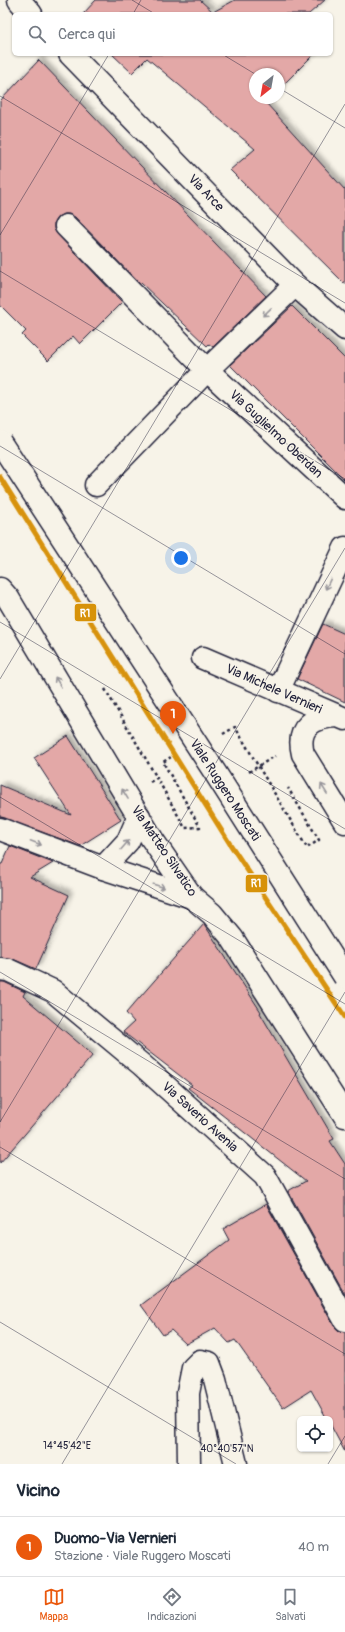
<!DOCTYPE html>
<html lang="it">
<meta charset="utf-8">
<style>
:root{--surface:#fff;--page:#f6f6f7;--text:#1f2937;--muted:#747a83;--line:#e0e1e3;--accent:#ea580c}
body{margin:0;font-family:Pangolin,sans-serif;background:var(--page);color:var(--text)}
.controls{position:absolute;right:12px;bottom:12px;display:grid;overflow:hidden;border-radius:6px;box-shadow:0 1px 3px #0004}
.controls button{width:36px;height:36px;display:grid;place-items:center;padding:0;border:0;border-bottom:1px solid var(--line);background:var(--surface);color:var(--text);font:20px sans-serif}
.compass{position:absolute;left:249px;top:68px;width:36px;height:36px;border-radius:50%;background:var(--surface);box-shadow:0 1px 3px #0004;rotate:211deg}
.you{position:absolute;left:181px;top:558px;width:14px;height:14px;margin:-10px;border:3px solid #fff;border-radius:50%;background:#1a73e8;box-shadow:0 0 0 6px #1a73e833}
.badge{display:grid;place-items:center;width:26px;height:26px;border-radius:50%;background:var(--accent);color:#fff;font-size:13px;font-weight:700}
.pin{position:absolute;translate:-50% -33px;filter:drop-shadow(0 1px 2px #0008)}
.pin::after{content:'';position:absolute;top:21px;width:14px;height:12px;background:inherit;clip-path:polygon(0 0,100% 0,50% 100%)}
.list{margin:0;padding:0;list-style:none}
h2{display:flex;justify-content:space-between;align-items:center;height:52px;margin:0;padding:0 16px;font-size:17px}
h2 small{font-size:13px;font-weight:400;color:var(--muted)}
.list li{display:grid;grid-template-columns:26px 1fr auto;gap:12px;align-items:center;box-sizing:border-box;height:60px;padding:0 16px;border-top:1px solid var(--line)}
.list b{display:block;font-size:15px;white-space:nowrap}
.list p{margin:0;font-size:13px;white-space:nowrap;color:var(--muted)}
.list em{font-size:13px;font-style:normal;color:var(--muted)}
.icon{flex:none;width:22px;height:22px;fill:none;stroke:currentColor;stroke-width:2;stroke-linecap:round;stroke-linejoin:round}
.map{position:relative;flex:none;width:345px;height:1464px;overflow:hidden}
.search{position:absolute;background:var(--surface);box-shadow:0 1px 3px #0004;left:12px;right:12px;top:12px;height:44px;display:flex;align-items:center;gap:10px;box-sizing:border-box;padding:0 14px;border-radius:6px;color:var(--muted);font-size:15px}
.sheet{height:112px;background:var(--surface)}
nav{display:flex;justify-content:space-around;align-items:center;box-sizing:border-box;height:56px;border-top:1px solid var(--line);background:var(--surface);font-size:11px;color:var(--muted)}
nav a{display:grid;justify-items:center;gap:2px}
nav .on{color:var(--accent)}
.map>svg:first-child{display:block}
.building{fill:#e3a8a7;stroke:#22223b;filter:url(#shadow)}
.lines{fill:none;stroke-linecap:round;stroke-linejoin:round}
.minor-casing{stroke:#22223b;stroke-width:25}
.path{stroke:#22223b;stroke-width:2.5;stroke-dasharray:3 3;stroke-linecap:butt}
.minor{stroke:#f7f3e8;stroke-width:22}
.minor-bridge-casing{stroke:#22223b;stroke-width:25;stroke-linecap:butt}
.minor-bridge{stroke:#f7f3e8;stroke-width:22}
.rail-1-casing{stroke:#f7f3e8;stroke-width:8}
.rail-1{stroke:#d79209;stroke-width:5}
.oneway{stroke:#97959a}
.ticks{fill:none;stroke:#22223b;stroke-width:1;stroke-opacity:0.45}
.labels{text-anchor:middle;dominant-baseline:central;stroke-width:3;stroke-linejoin:round;paint-order:stroke}
.street-label{font-size:13px;fill:#22223b;stroke:#f7f3e8}
.ticks-label{font-size:10px;text-anchor:middle;fill:#22223b;stroke:#f7f3e8;stroke-width:3;stroke-linejoin:round;paint-order:stroke}
.line-badge{stroke:#f7f3e8;stroke-width:1.5}
.badge-label{font-size:11px;text-anchor:middle;font-weight:bold;fill:#fff}
</style>
<div class="map">
<svg width="345" height="1464" viewBox="0 0 345 1464">
<defs>
<filter id="shadow"><feDropShadow dx="3.5" dy="-3.5" stdDeviation="2" flood-color="#0004"/></filter>
</defs>
<rect width="100%" height="100%" fill="#f7f3e8"/>
<filter id="ink" filterUnits="userSpaceOnUse"><feTurbulence type="fractalNoise" baseFrequency=".025" numOctaves="2"/><feDisplacementMap in="SourceGraphic" scale="8" xChannelSelector="R" yChannelSelector="G"/><feConvolveMatrix kernelMatrix="1 2 1 2 8 2 1 2 1" color-interpolation-filters="sRGB"/></filter>
<g filter="url(#ink)">
<!-- building -->
<g class="building">
<polygon points="96,0 200,0 213,12 235,0 325,0 309,14 83,14"/>
<polygon points="112,54 314,54 279,89 279,74 255,74 255,98 270,98 266,103 345,190 345,284 230,170 255,149 147,58 132,73"/>
<polygon points="39,60 266,296 213,347 209,344 207,346 141,283 140,284 75,217 69,214 63,214 58,217 54,222 54,229 57,234 122,302 80,344 73,336 48,361 22,335 26,331 0,305 0,101"/>
<polygon points="292,306 345,359 345,480 230,365"/>
<polygon points="323,624 345,634 345,702 297,679"/>
<polygon points="68,736 121,820 80,846 0,817 0,785 71,815 34,758"/>
<polygon points="10,846 53,863 30,877 69,895 36,969 13,959 0,957 0,864 2,864"/>
<polygon points="204,924 261,1012 260,1013 334,1139 330,1141 345,1164 345,1294 288,1191 306,1181 188,1088 192,1085 123,1032 134,1022 126,1013"/>
<polygon points="0,982 4,982 25,992 23,996 93,1055 0,1163"/>
<polygon points="266,1204 334,1326 339,1331 345,1332 345,1452 330,1424 330,1419 327,1419 311,1390 283,1408 235,1340 229,1343 215,1328 186,1344 171,1330 163,1335 141,1305 229,1240 223,1229"/>
</g>
<g class="lines">
<!-- minor casing -->
<g class="minor-casing">
<g id="minor">
<polyline points="19,0 31,14"/>
<polyline points="70,54 295,285 345,329"/>
<polyline points="66,226 207,370 96,485"/>
<polyline points="295,285 207,370 345,498"/>
<polyline points="0,589 8,598 152,839 192,897 212,914 232,938 345,1116"/>
<polyline points="203,658 345,719"/>
<polyline points="278,691 345,548"/>
<path d="M 337,716 C 313,717 296,727 303,754 L 345,822"/>
<polyline points="0,829 103,868 192,897"/>
<polyline points="103,868 128,841 139,816"/>
<polyline points="0,969 8,970 53,991 142,1065 265,1176 345,1320"/>
<polyline points="189,1464 188,1393 193,1368 200,1361 209,1363 215,1379 236,1464"/>
</g>
</g>
<!-- path -->
<g class="path">
<polyline points="105,689 157,778"/>
<polyline points="223,734 235,727 307,848 319,840 288,788"/>
<polyline points="249,772 275,756"/>
<polyline points="150,782 157,778 185,828 200,827 163,762 171,757"/>
</g>
<!-- minor -->
<use href="#minor" class="minor"/>
<!-- minor-bridge casing -->
<g class="minor-bridge-casing">
<polyline id="minor-bridge" points="0,442 216,774 345,977"/>
</g>
<!-- minor-bridge -->
<use href="#minor-bridge" class="minor-bridge"/>
<!-- rail-1 casing -->
<g class="rail-1-casing">
<polyline id="rail-1" points="0,477 230,844 345,1017"/>
</g>
<!-- rail-1 -->
<use href="#rail-1" class="rail-1"/>
</g>
<!-- one-way arrows -->
<defs><path id="oneway-shaft" d="M-6 0H5M1.5-3L5.5 0L1.5 3" fill="none" stroke-width="1.6" stroke-linecap="round" stroke-linejoin="round"/></defs>
<g class="oneway">
<use href="#oneway-shaft" transform="translate(267 312) rotate(136)"/>
<use href="#oneway-shaft" transform="translate(328 584) rotate(115)"/>
<use href="#oneway-shaft" transform="translate(58 682) rotate(-121)"/>
<use href="#oneway-shaft" transform="translate(324 789) rotate(-122)"/>
<use href="#oneway-shaft" transform="translate(125 794) rotate(-121)"/>
<use href="#oneway-shaft" transform="translate(36 843) rotate(21)"/>
<use href="#oneway-shaft" transform="translate(125 845) rotate(-49)"/>
<use href="#oneway-shaft" transform="translate(159 886) rotate(18)"/>
</g>
</g>
<!-- ticks -->
<path class="ticks" d="M 132,0 L 155,14M 133,14 L 141,0M 222,54 L 255,74M 279,88 L 345,128M 0,96 L 345,303M 0,235 L 109,54M 0,271 L 345,479M 0,446 L 345,654M 0,622 L 345,829M 0,679 L 345,104M 0,797 L 345,1004M 0,972 L 345,1179M 0,1122 L 345,548M 0,1147 L 345,1354M 0,1322 L 236,1464M 62,1464 L 345,992M 328,1464 L 345,1436"/>
<g class="labels">
<!-- street labels -->
<g class="street-label">
<text transform="translate(206 193) rotate(46)">Via Arce</text>
<text transform="translate(276 434) rotate(43)">Via Guglielmo Oberdan</text>
<text transform="translate(274 689) rotate(24)">Via Michele Vernieri</text>
<text transform="translate(225 790) rotate(57)">Viale Ruggero Moscati</text>
<text transform="translate(164 851) rotate(56)">Via Matteo Silvatico</text>
<text transform="translate(200 1117) rotate(42)">Via Saverio Avenia</text>
</g>
</g>
<g class="ticks-label">
<text x="67" y="1449">14°45'42"E</text>
<text x="227" y="1452">40°40'57"N</text>
</g>
<g class="line-badge">
<rect x="74" y="603" width="23" height="19" rx="4" fill="#d79209"/>
<rect x="245" y="874" width="23" height="19" rx="4" fill="#d79209"/>
</g>
<g class="badge-label">
<text x="85" y="617">R1</text>
<text x="256" y="887">R1</text>
</g>
</svg>
<div class="controls">
<button><svg class="icon" aria-label="locate" viewBox="0 0 24 24"><circle cx="12" cy="12" r="6"/><path d="M12 2v4M12 18v4M2 12h4M18 12h4"/></svg></button>
</div>
<svg class="compass" viewBox="-18 -18 36 36"><path d="M0-13l5 13h-10z" fill="#e53935"/><path d="M0 13l5-13h-10z" fill="#747a83"/></svg>
<div class="you"></div>
<div class="pin badge" style="left:173px;top:734px">1</div>
<div class="search"><svg class="icon" aria-label="search" viewBox="0 0 24 24"><circle cx="10" cy="10" r="6"/><path d="M15 15l6 6"/></svg>Cerca qui</div>
</div>
<section class="sheet">
<h2>Vicino<small></small></h2>
<ul class="list">
<li><span class="badge">1</span><div><b>Duomo-Via Vernieri</b><p>Stazione · Viale Ruggero Moscati</p></div><em>40 m</em></li>
</ul>
</section>
<nav>
<a class="on"><svg class="icon" aria-label="map" viewBox="0 0 24 24"><path d="M3 6l6-2 6 2 6-2v14l-6 2-6-2-6 2zM9 4v14M15 6v14"/></svg>Mappa</a>
<a><svg class="icon" aria-label="directions" viewBox="0 0 24 24"><path d="M12 3l9 9-9 9-9-9zM9 14v-3h6M13 9l2 2-2 2"/></svg>Indicazioni</a>
<a><svg class="icon" aria-label="saved" viewBox="0 0 24 24"><path d="M7 4h10v16l-5-4-5 4z"/></svg>Salvati</a>
</nav>
